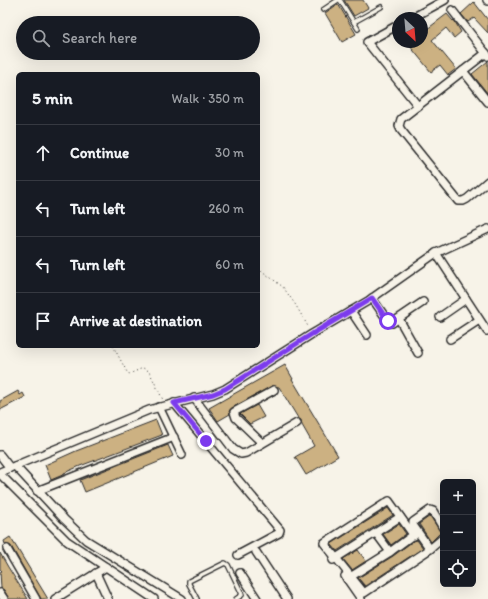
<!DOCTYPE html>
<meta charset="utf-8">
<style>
:root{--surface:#171b24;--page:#242831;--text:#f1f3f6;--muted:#9ea1a6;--line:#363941}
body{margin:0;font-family:Itim,sans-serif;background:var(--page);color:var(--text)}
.controls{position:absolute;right:12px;bottom:12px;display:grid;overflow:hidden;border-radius:6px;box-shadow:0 4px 16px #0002}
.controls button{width:36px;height:36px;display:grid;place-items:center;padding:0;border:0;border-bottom:1px solid var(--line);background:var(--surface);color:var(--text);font:20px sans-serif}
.compass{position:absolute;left:392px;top:12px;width:36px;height:36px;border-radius:50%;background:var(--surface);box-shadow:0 4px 16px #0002;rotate:154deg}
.stop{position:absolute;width:12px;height:12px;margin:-9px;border:3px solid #7c3aed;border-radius:50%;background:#fff}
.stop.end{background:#7c3aed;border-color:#fff;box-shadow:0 1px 4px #0008}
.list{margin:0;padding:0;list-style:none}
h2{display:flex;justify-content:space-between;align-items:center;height:52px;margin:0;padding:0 16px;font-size:17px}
h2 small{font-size:13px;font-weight:400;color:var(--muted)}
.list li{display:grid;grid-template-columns:26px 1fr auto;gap:12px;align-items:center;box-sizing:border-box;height:56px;padding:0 16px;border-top:1px solid var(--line)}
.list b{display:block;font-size:15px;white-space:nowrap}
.list em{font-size:13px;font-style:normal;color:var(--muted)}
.icon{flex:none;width:22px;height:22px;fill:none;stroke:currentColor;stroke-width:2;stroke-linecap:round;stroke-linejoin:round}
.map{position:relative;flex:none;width:488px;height:599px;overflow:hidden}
.search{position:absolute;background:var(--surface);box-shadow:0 4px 16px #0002;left:16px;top:16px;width:244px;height:44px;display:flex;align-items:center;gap:10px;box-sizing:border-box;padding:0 14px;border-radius:22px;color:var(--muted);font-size:15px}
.panel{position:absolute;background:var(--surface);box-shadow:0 4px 16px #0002;left:16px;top:72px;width:244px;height:276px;border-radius:6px}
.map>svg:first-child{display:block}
.building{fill:#ccb182;stroke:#2b2b2b}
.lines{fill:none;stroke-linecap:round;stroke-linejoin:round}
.lane-casing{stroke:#2b2b2b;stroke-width:6}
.street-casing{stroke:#2b2b2b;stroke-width:10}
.path{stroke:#2b2b2b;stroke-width:1;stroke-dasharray:1 3;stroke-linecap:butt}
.lane{stroke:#f7f3e8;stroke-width:3.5}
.street{stroke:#f7f3e8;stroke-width:7}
.route{stroke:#7c3aed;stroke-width:5}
</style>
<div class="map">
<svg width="488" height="599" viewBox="0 0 488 599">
<rect width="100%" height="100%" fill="#f7f3e8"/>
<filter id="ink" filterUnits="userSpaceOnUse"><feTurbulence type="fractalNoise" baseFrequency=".025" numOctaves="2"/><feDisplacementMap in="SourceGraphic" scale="8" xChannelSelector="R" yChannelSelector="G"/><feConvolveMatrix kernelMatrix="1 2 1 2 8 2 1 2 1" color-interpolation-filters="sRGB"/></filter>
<g filter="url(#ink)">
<!-- building -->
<g class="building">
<polygon points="344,0 363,0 368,8 354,16"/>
<polygon points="474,2 488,20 488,33 474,18 468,22 461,14"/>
<polygon points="338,4 356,34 342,42 325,13"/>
<polygon points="447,14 453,21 454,20 461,32 454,38 446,28 432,40 456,69 448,75 440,65 431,72 409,45 412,42 422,42 422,33"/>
<polygon points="488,61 488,94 472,74"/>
<polygon points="285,365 293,379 292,379 338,456 306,475 295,457 314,446 302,425 301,420 298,418 279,387 272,386 232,408 229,411 230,414 218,421 209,408"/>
<polygon points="18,391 20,395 23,393 25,397 0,410 0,401"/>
<polygon points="257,405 264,417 250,424 240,414"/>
<polygon points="156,420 162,435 80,466 64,473 65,474 51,480 45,465 76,451"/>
<polygon points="168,445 173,456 85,492 80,480"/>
<polygon points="388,508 393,515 337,551 331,544"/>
<polygon points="430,516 441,532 431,542 419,524"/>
<polygon points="399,524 406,534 391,545 383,534"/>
<polygon points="10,537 17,548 48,599 41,599 11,546 9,545 5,544 4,541"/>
<polygon points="417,540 423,548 365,586 358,578 393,556 413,541"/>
<polygon points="358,550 366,561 352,570 343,559"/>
<polygon points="0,553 8,567 28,599 9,599 4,590 1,588 0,572 2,571 0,569"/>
</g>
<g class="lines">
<!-- lane casing -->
<g class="lane-casing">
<g id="lane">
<polyline points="340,0 358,29"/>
<polyline points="323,10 338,0"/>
<polyline points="354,22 381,7"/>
<polyline points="197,599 189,584 189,581 225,563 228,565 241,592 242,595 236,599"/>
</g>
</g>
<!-- street casing -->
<g class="street-casing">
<g id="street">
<polyline points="487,0 488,1"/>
<polyline points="452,10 488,56"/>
<polyline points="412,18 445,0"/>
<polyline points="398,25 367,42 418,106"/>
<polyline points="486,53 401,119 399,126 401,130 458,201 463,201 467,199 488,181"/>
<polyline points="463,71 488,102"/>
<polyline points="436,253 487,331"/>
<polyline points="372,298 388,321 392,323 423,302"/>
<polyline points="351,311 367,335"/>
<polyline points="440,317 466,299"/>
<polyline points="399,319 418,353"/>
<polyline points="450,339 479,320"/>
<polyline points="194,398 233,449 241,454 246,453 297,423"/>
<polyline points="174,403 280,530 279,533 238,555"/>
<polyline points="159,407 182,455"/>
<polyline points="262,443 236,418 234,412 274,390"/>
<polyline points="0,455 10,468"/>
<polyline points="15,466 64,519 86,540 182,599"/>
<polyline points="0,472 149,410 213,394 225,389 312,334 368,301 436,253 488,229"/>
<polyline points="0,474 67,541 154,599"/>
<polyline points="37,491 174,437"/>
<polyline points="376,533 390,552"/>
<polyline points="414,536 389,501 324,543 364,593 430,549 443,538"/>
<polyline points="7,549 36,599"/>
<polyline points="430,549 413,525 413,522 430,510 433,511 443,528"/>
<polyline points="256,552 287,599"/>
<polyline points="333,560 400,517"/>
<polyline points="96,573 108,599"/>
<polyline points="240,573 257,599"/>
<polyline points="345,576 361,599"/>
<polyline points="347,579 390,552 417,532"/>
<polyline points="0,593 4,599"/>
<polyline points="55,599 106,567"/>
</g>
</g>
<!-- path -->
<g class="path">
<polyline points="258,268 283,287 295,304 309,328"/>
<polyline points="113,346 127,372 129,374 143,368 149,371 163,400"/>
</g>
<!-- lane -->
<use href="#lane" class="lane"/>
<!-- street -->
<use href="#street" class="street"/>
</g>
</g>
<g class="lines" filter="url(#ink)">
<!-- route -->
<polyline class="route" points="206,441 174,403 213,394 225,389 312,334 372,298 388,321"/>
</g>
</svg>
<div class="controls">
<button>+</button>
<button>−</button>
<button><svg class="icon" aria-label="locate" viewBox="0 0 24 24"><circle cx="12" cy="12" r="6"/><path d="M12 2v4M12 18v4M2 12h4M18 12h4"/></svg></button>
</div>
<svg class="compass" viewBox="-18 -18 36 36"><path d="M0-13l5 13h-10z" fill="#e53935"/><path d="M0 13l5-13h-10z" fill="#9ea1a6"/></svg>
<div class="stop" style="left:388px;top:321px"></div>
<div class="stop end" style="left:206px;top:441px"></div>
<div class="search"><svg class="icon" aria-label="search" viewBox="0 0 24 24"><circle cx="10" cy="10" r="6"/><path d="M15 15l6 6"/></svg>Search here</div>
<section class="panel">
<h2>5 min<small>Walk · 350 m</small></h2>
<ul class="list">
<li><svg class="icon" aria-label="ahead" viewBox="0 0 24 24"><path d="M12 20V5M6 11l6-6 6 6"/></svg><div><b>Continue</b></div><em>30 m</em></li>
<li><svg class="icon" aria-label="left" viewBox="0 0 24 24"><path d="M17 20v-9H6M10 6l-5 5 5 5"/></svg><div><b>Turn left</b></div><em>260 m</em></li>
<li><svg class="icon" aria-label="left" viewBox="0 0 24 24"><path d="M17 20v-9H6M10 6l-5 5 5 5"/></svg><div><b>Turn left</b></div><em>60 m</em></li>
<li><svg class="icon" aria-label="arrive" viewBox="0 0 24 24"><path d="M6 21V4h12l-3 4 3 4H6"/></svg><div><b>Arrive at destination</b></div></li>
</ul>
</section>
</div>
